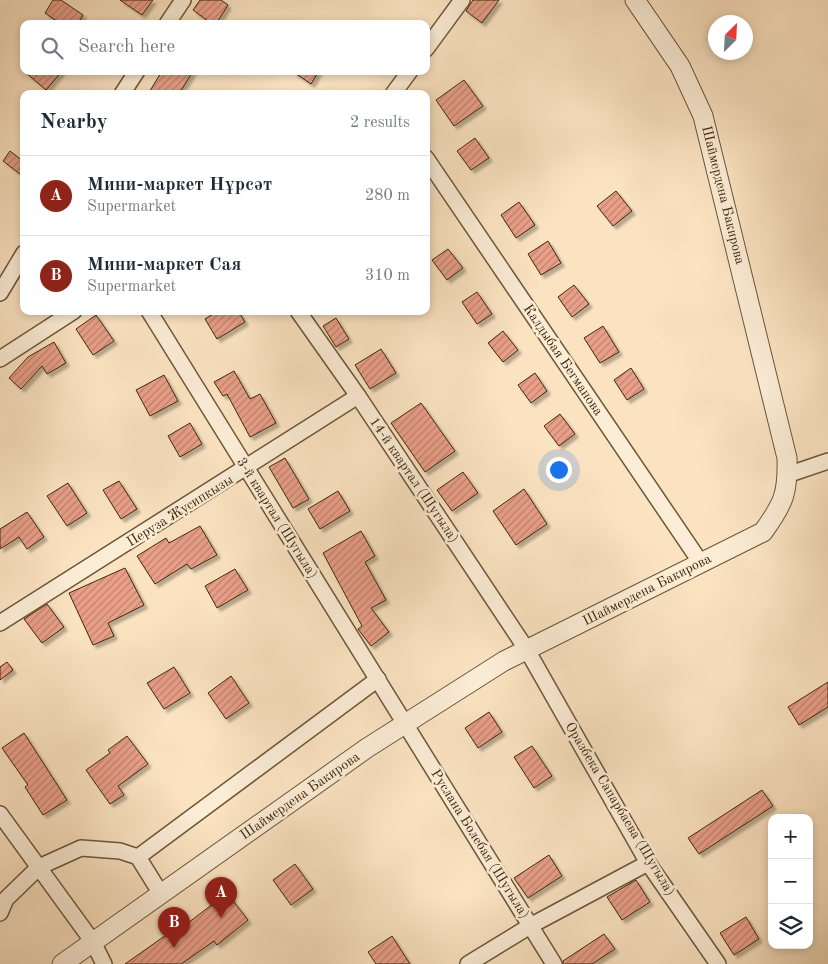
<!DOCTYPE html>
<meta charset="utf-8">
<style>
:root{--surface:#fff;--page:#f6f6f7;--text:#1f2937;--muted:#747a83;--line:#e0e1e3;--accent:#8f2418}
body{margin:0;font-family:"Old Standard TT",serif;background:var(--page);color:var(--text)}
.controls{position:absolute;right:15px;bottom:15px;display:grid;overflow:hidden;border-radius:10px;box-shadow:0 2px 8px #0003}
.controls button{width:45px;height:45px;display:grid;place-items:center;padding:0;border:0;border-bottom:1px solid var(--line);background:var(--surface);color:var(--text);font:25px sans-serif}
.compass{position:absolute;left:708px;top:15px;width:45px;height:45px;border-radius:50%;background:var(--surface);box-shadow:0 2px 8px #0003;rotate:24deg}
.you{position:absolute;left:558px;top:469px;width:18px;height:18px;margin:-12px;border:4px solid #fff;border-radius:50%;background:#1a73e8;box-shadow:0 0 0 8px #1a73e833}
.badge{display:grid;place-items:center;width:32px;height:32px;border-radius:50%;background:var(--accent);color:#fff;font-size:16px;font-weight:700}
.pin{position:absolute;translate:-50% -41px;filter:drop-shadow(0 1px 2px #0008)}
.pin::after{content:'';position:absolute;top:26px;width:18px;height:15px;background:inherit;clip-path:polygon(0 0,100% 0,50% 100%)}
.list{margin:0;padding:0;list-style:none}
h2{display:flex;justify-content:space-between;align-items:center;height:65px;margin:0;padding:0 20px;font-size:21px}
h2 small{font-size:16px;font-weight:400;color:var(--muted)}
.list li{display:grid;grid-template-columns:32px 1fr auto;gap:15px;align-items:center;box-sizing:border-box;height:80px;padding:0 20px;border-top:1px solid var(--line)}
.list b{display:block;font-size:19px;white-space:nowrap}
.list p{margin:0;font-size:16px;white-space:nowrap;color:var(--muted)}
.list em{font-size:16px;font-style:normal;color:var(--muted)}
.icon{flex:none;width:28px;height:28px;fill:none;stroke:currentColor;stroke-width:2;stroke-linecap:round;stroke-linejoin:round}
.map{position:relative;flex:none;width:828px;height:964px;overflow:hidden}
.search{position:absolute;background:var(--surface);box-shadow:0 2px 8px #0003;left:20px;top:20px;width:410px;height:55px;display:flex;align-items:center;gap:12px;box-sizing:border-box;padding:0 18px;border-radius:10px;color:var(--muted);font-size:19px}
.panel{position:absolute;background:var(--surface);box-shadow:0 2px 8px #0003;left:20px;top:90px;width:410px;height:225px;border-radius:10px}
.map>svg:first-child{display:block}
.building{fill:url(#building-hatch);stroke:#3d2809;filter:url(#shadow)}
.lines{fill:none;stroke-linecap:round;stroke-linejoin:round}
.minor-casing{stroke:#6c5737;stroke-width:18}
.tertiary-casing{stroke:#6c5737;stroke-width:21}
.minor{stroke:#fcedd7;stroke-width:15}
.tertiary{stroke:#fcedd7;stroke-width:19}
.labels{text-anchor:middle;dominant-baseline:central;stroke-width:5;stroke-linejoin:round;paint-order:stroke}
.street-label{font-size:14px;fill:#3d2809;stroke:#fcedd7}
</style>
<div class="map">
<svg width="828" height="964" viewBox="0 0 828 964">
<defs>
<pattern id="building-hatch" width="6" height="6" patternUnits="userSpaceOnUse" patternTransform="scale(1.25)"><rect width="6" height="6" fill="#ea9f89"/><path d="M-1 1l2-2M0 6l6-6M5 7l2-2" fill="none" stroke="#bf826e"/></pattern>
<filter id="shadow"><feDropShadow dx="3.5" dy="3.5" stdDeviation="1" flood-color="#0004"/></filter>
</defs>
<rect width="100%" height="100%" fill="#fbe3c2"/>
<filter id="stains"><feTurbulence type="fractalNoise" baseFrequency=".004" numOctaves="4"/><feColorMatrix values="0 0 0 0 .2 0 0 0 0 .09 0 0 0 0 .02 0 0 0 .5 -.17"/></filter>
<radialGradient id="worn" r=".72"><stop offset=".6" stop-color="#630" stop-opacity="0"/><stop offset="1" stop-color="#630" stop-opacity=".3"/></radialGradient>
<!-- building -->
<g class="building">
<polygon points="53,0 61,0 83,15 78,24 61,24 45,13"/>
<polygon points="120,0 153,0 142,15"/>
<polygon points="200,0 221,0 228,5 216,24 212,24 193,10"/>
<polygon points="473,0 499,0 482,23 466,11"/>
<polygon points="24,71 62,71 46,90"/>
<polygon points="162,71 193,71 179,94 148,94"/>
<polygon points="292,71 319,71 311,84"/>
<polygon points="464,80 483,106 454,126 436,100"/>
<polygon points="475,138 489,158 471,170 457,151"/>
<polygon points="10,151 24,162 24,177 3,161"/>
<polygon points="616,191 632,211 613,226 597,206"/>
<polygon points="519,202 535,225 516,238 501,215"/>
<polygon points="548,241 561,263 541,275 528,254"/>
<polygon points="448,249 463,268 447,280 432,260"/>
<polygon points="574,285 589,304 572,317 558,297"/>
<polygon points="477,292 492,314 477,324 462,302"/>
<polygon points="218,311 238,311 245,322 217,339 205,319"/>
<polygon points="96,315 114,341 93,355 76,329"/>
<polygon points="336,318 349,339 336,347 323,326"/>
<polygon points="603,326 619,352 600,363 584,338"/>
<polygon points="503,331 518,350 503,362 488,343"/>
<polygon points="54,342 66,363 47,374 42,366 21,389 9,378 28,357"/>
<polygon points="381,349 396,373 370,389 355,365"/>
<polygon points="631,368 644,389 627,400 614,380"/>
<polygon points="234,371 250,399 260,394 276,423 250,437 227,394 223,396 214,382"/>
<polygon points="535,373 547,391 531,403 518,385"/>
<polygon points="164,375 178,401 150,416 136,390"/>
<polygon points="421,403 455,451 425,472 391,423"/>
<polygon points="560,414 575,434 559,446 544,426"/>
<polygon points="190,423 202,444 180,457 168,436"/>
<polygon points="285,458 309,499 293,508 269,467"/>
<polygon points="463,472 478,493 452,511 437,490"/>
<polygon points="119,481 137,509 121,519 103,490"/>
<polygon points="68,483 87,513 67,526 47,496"/>
<polygon points="524,489 547,524 516,545 493,511"/>
<polygon points="338,491 350,511 320,529 308,509"/>
<polygon points="27,512 44,537 27,549 19,537 0,549 0,529"/>
<polygon points="200,526 217,555 191,569 187,564 155,584 137,556 166,538 169,543"/>
<polygon points="361,531 375,556 365,562 386,600 371,608 389,632 371,646 358,629 362,626 323,553"/>
<polygon points="125,568 144,605 108,623 114,636 93,645 69,593"/>
<polygon points="235,569 248,590 217,608 205,586"/>
<polygon points="47,604 64,627 42,643 24,619"/>
<polygon points="7,662 13,670 0,680 0,667"/>
<polygon points="174,667 190,693 164,709 147,683"/>
<polygon points="231,676 249,703 226,719 208,693"/>
<polygon points="828,682 828,707 799,725 788,707"/>
<polygon points="489,712 502,732 478,748 465,728"/>
<polygon points="24,733 67,800 43,815 25,787 28,785 2,748"/>
<polygon points="127,736 148,764 118,786 124,795 110,804 86,770 110,753 108,750"/>
<polygon points="532,746 552,776 534,788 514,757"/>
<polygon points="762,790 773,806 699,854 688,838"/>
<polygon points="549,855 562,876 528,898 514,878"/>
<polygon points="295,864 313,889 291,905 273,880"/>
<polygon points="636,880 650,902 622,920 607,897"/>
<polygon points="227,893 248,920 217,945 214,941 181,964 125,964 186,921 188,923"/>
<polygon points="746,917 759,939 734,955 720,933"/>
<polygon points="604,934 615,949 592,964 563,964 563,961"/>
<polygon points="392,936 410,964 376,964 368,952"/>
</g>
<g class="lines">
<!-- minor casing -->
<g class="minor-casing">
<g id="minor">
<polyline points="167,24 183,0"/>
<polyline points="426,49 462,0"/>
<polyline points="122,94 137,71"/>
<polyline points="393,94 410,71"/>
<polyline points="426,158 701,563"/>
<polyline points="0,293 24,253"/>
<polyline points="149,311 554,964"/>
<polyline points="298,311 358,396 527,650 648,863 718,964"/>
<polyline points="0,359 74,311"/>
<polyline points="787,475 828,461"/>
<polyline points="0,623 358,396"/>
<polyline points="0,814 93,942 104,964"/>
<polyline points="138,857 378,679"/>
<polyline points="0,913 6,899 39,867 81,848 120,851 138,857 161,894"/>
<polyline points="468,964 530,926 648,863"/>
</g>
</g>
<!-- tertiary casing -->
<g class="tertiary-casing">
<path id="tertiary" d="M 62,964 L 367,748 L 504,661 L 763,532 C 784,503 788,493 787,458 L 703,116 L 680,66 L 635,0"/>
</g>
<!-- minor -->
<use href="#minor" class="minor"/>
<!-- tertiary -->
<use href="#tertiary" class="tertiary"/>
</g>
<g class="labels">
<!-- street labels -->
<g class="street-label">
<text transform="translate(723 195) rotate(76)">Шаймердена Бакирова</text>
<text transform="translate(563 360) rotate(56)">Калдыбая Бегманова</text>
<text transform="translate(414 480) rotate(56)">14-й квартал (Шугыла)</text>
<text transform="translate(180 511) rotate(-32)">Перуза Жусипкызы</text>
<text transform="translate(277 518) rotate(58)">3-й квартал (Шугыла)</text>
<text transform="translate(647 590) rotate(-27)">Шаймердена Бакирова</text>
<text transform="translate(300 796) rotate(-35)">Шаймердена Бакирова</text>
<text transform="translate(620 809) rotate(59)">Оразбека Сапарбаева (Шугыла)</text>
<text transform="translate(480 844) rotate(58)">Руслана Болебая (Шугыла)</text>
</g>
</g>
<rect width="100%" height="100%" filter="url(#stains)"/>
<rect width="100%" height="100%" fill="url(#worn)"/>
</svg>
<div class="controls">
<button>+</button>
<button>−</button>
<button><svg class="icon" aria-label="layers" viewBox="0 0 24 24"><path d="M12 4l9 5-9 5-9-5zM3 14l9 5 9-5"/></svg></button>
</div>
<svg class="compass" viewBox="-18 -18 36 36"><path d="M0-13l5 13h-10z" fill="#e53935"/><path d="M0 13l5-13h-10z" fill="#747a83"/></svg>
<div class="you"></div>
<div class="pin badge" style="left:221px;top:918px">A</div>
<div class="pin badge" style="left:174px;top:948px">B</div>
<div class="search"><svg class="icon" aria-label="search" viewBox="0 0 24 24"><circle cx="10" cy="10" r="6"/><path d="M15 15l6 6"/></svg>Search here</div>
<section class="panel">
<h2>Nearby<small>2 results</small></h2>
<ul class="list">
<li><span class="badge">A</span><div><b>Мини-маркет Нұрсәт</b><p>Supermarket</p></div><em>280 m</em></li>
<li><span class="badge">B</span><div><b>Мини-маркет Сая</b><p>Supermarket</p></div><em>310 m</em></li>
</ul>
</section>
</div>
